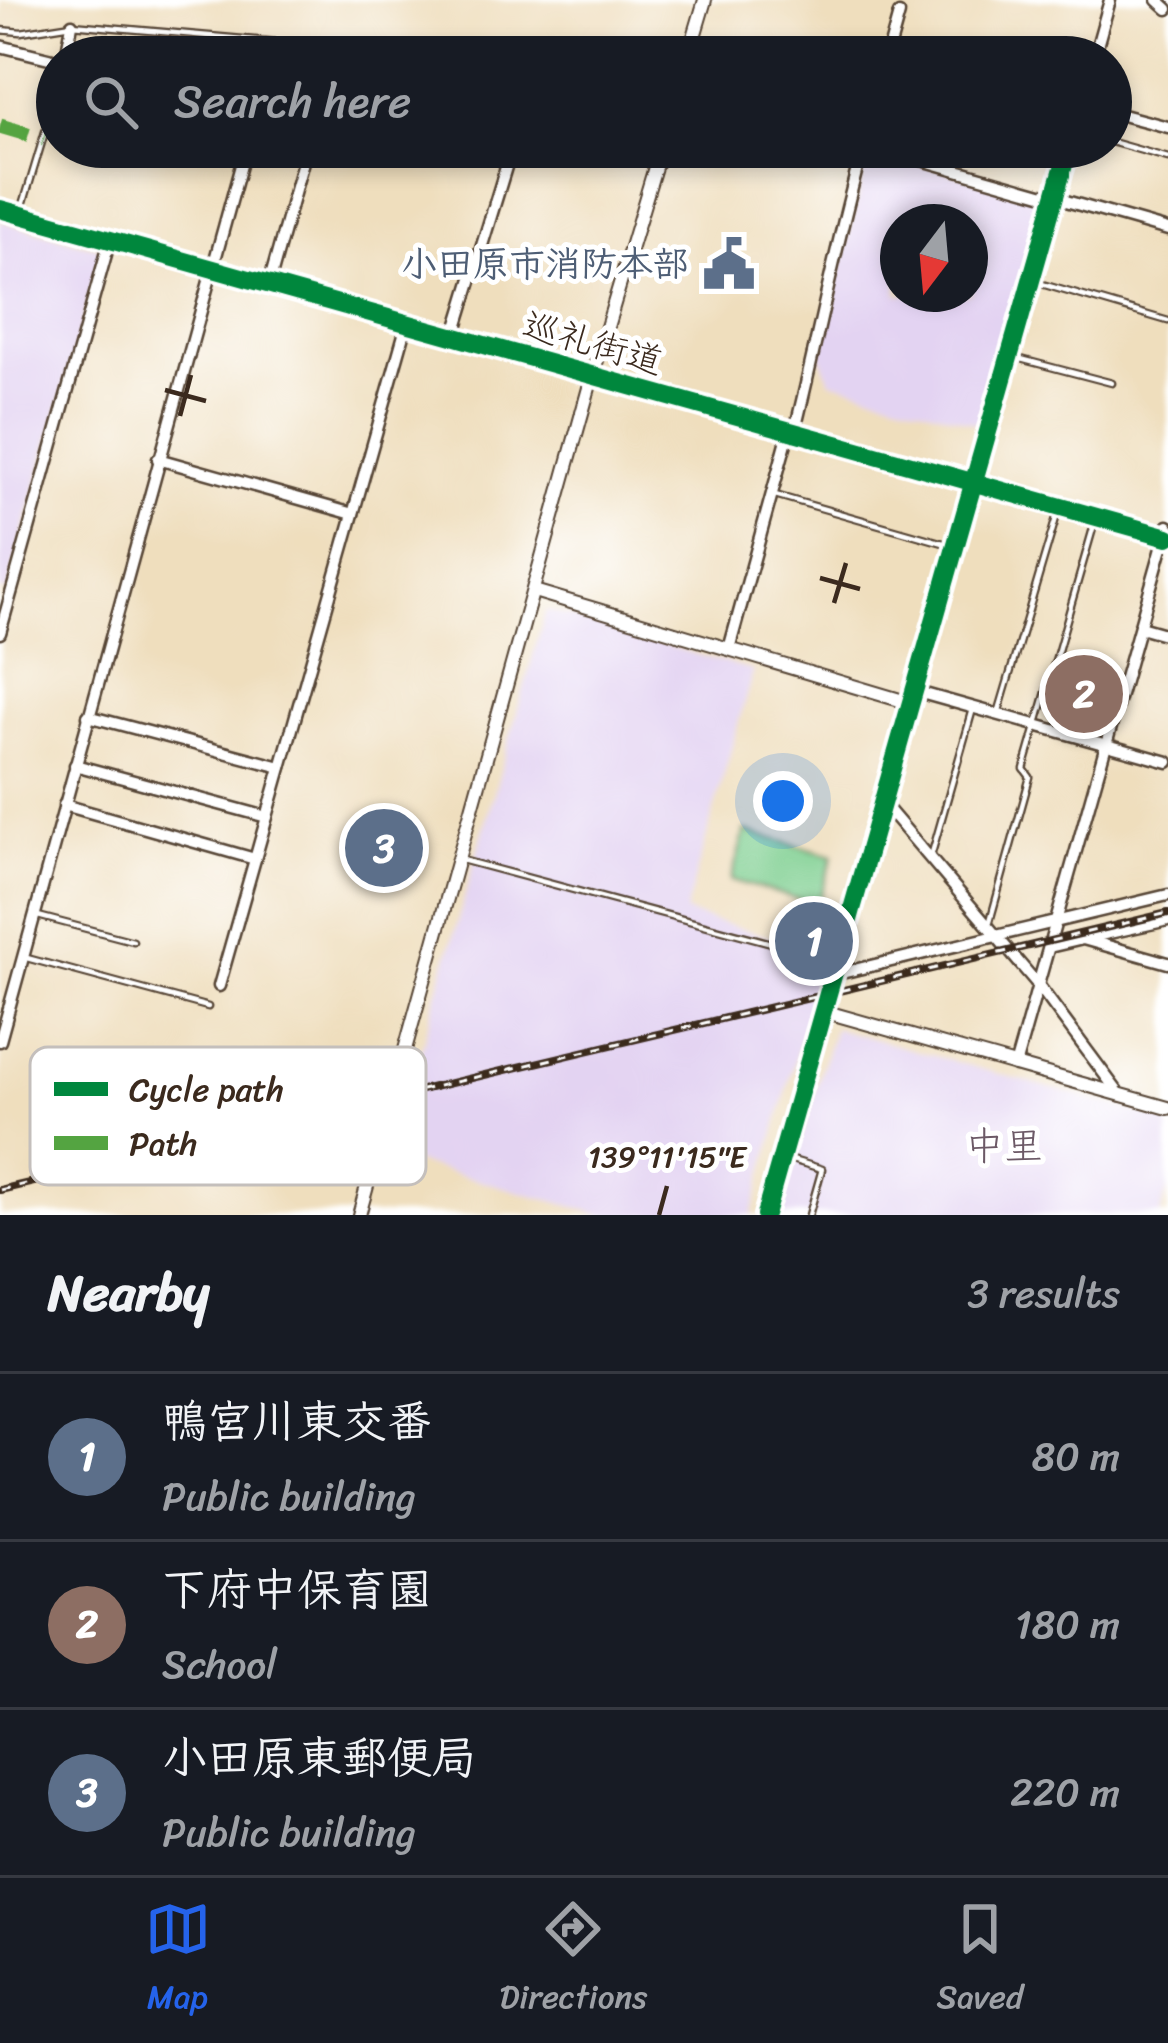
<!DOCTYPE html>
<meta charset="utf-8">
<style>
:root{--surface:#171b24;--page:#242831;--text:#f1f3f6;--muted:#9ea1a6;--line:#363941;--accent:#2563eb}
body{margin:0;font-family:Sriracha,"Klee One",sans-serif;background:var(--page);color:var(--text)}
.compass{position:absolute;left:880px;top:204px;width:108px;height:108px;border-radius:50%;background:var(--surface);box-shadow:0 6px 18px #0003;rotate:196deg}
.you{position:absolute;left:783px;top:801px;width:42px;height:42px;margin:-30px;border:9px solid #fff;border-radius:50%;background:#1a73e8;box-shadow:0 0 0 18px #1a73e833}
.badge{display:grid;place-items:center;width:78px;height:78px;border-radius:50%;background:var(--accent);color:#fff;font-size:39px;font-weight:700}
.pin{position:absolute;translate:-50% -50%;border:6px solid #fff;box-shadow:0 3px 12px #0006}
.list{margin:0;padding:0;list-style:none}
h2{display:flex;justify-content:space-between;align-items:center;height:156px;margin:0;padding:0 48px;font-size:51px}
h2 small{font-size:39px;font-weight:400;color:var(--muted)}
.list li{display:grid;grid-template-columns:78px 1fr auto;gap:36px;align-items:center;box-sizing:border-box;height:168px;padding:0 48px;border-top:3px solid var(--line)}
.list b{display:block;font-size:45px;white-space:nowrap}
.list p{margin:0;font-size:39px;white-space:nowrap;color:var(--muted)}
.list em{font-size:39px;font-style:normal;color:var(--muted)}
.icon{flex:none;width:66px;height:66px;fill:none;stroke:currentColor;stroke-width:2;stroke-linecap:round;stroke-linejoin:round}
.map{position:relative;flex:none;width:1168px;height:1215px;overflow:hidden}
.search{position:absolute;background:var(--surface);box-shadow:0 6px 18px #0003;left:36px;right:36px;top:36px;height:132px;display:flex;align-items:center;gap:30px;box-sizing:border-box;padding:0 42px;border-radius:66px;color:var(--muted);font-size:45px}
.sheet{height:660px;background:var(--surface)}
nav{display:flex;justify-content:space-around;align-items:center;box-sizing:border-box;height:168px;border-top:3px solid var(--line);background:var(--surface);font-size:33px;color:var(--muted)}
nav a{display:grid;justify-items:center;gap:6px}
nav .on{color:var(--accent)}
.map>svg:first-child{display:block}
.built{fill:#e3d3f2;fill-rule:evenodd}
.green{fill:#7ecf90;stroke:#5c7c57;stroke-width:3}
.lines{fill:none;stroke-linecap:round;stroke-linejoin:round}
.service-casing{stroke:#564536;stroke-width:9}
.minor-casing{stroke:#564536;stroke-width:15}
.tertiary-casing{stroke:#564536;stroke-width:16}
.service{stroke:#fff;stroke-width:4.5}
.minor{stroke:#fff;stroke-width:10}
.tertiary{stroke:#fff;stroke-width:12}
.rail-casing{stroke:#3b2a1e;stroke-width:8}
.rail{stroke:#fff;stroke-width:3;stroke-dasharray:9;stroke-linecap:butt}
.quiet{stroke:#54a441;stroke-width:15;stroke-dasharray:30 15;stroke-linecap:butt}
.cycleway-casing{stroke:#fff;stroke-width:26}
.cycleway{stroke:#00873e;stroke-width:18}
.ticks{fill:none;stroke:#3b2a1e;stroke-width:4.5}
.labels{text-anchor:middle;dominant-baseline:central;stroke-width:10;stroke-linejoin:round;paint-order:stroke}
.service-label{font-size:36px;font-weight:bold;fill:#4e5e75;stroke:#fff;text-anchor:end}
.street-label{font-size:36px;fill:#3b2a1e;stroke:#fff}
.neighbourhood-label{font-size:39px;fill:#6c5966;stroke:#fff}
.key{fill:#fff;stroke:#c4bfbc;stroke-width:3}
.key-label{font-size:33px;fill:#3b2a1e}
.ticks-label{font-size:30px;text-anchor:middle;fill:#3b2a1e;stroke:#fff;stroke-width:10;stroke-linejoin:round;paint-order:stroke}
</style>
<div class="map">
<svg width="1168" height="1215" viewBox="0 0 1168 1215">
<rect width="100%" height="100%" fill="#fff"/>
<filter id="ink" filterUnits="userSpaceOnUse"><feTurbulence type="fractalNoise" baseFrequency=".00833" numOctaves="2"/><feDisplacementMap in="SourceGraphic" scale="24" xChannelSelector="R" yChannelSelector="G"/><feConvolveMatrix kernelMatrix="1 2 1 2 8 2 1 2 1" color-interpolation-filters="sRGB"/></filter>
<filter id="wash" filterUnits="userSpaceOnUse"><feTurbulence type="fractalNoise" baseFrequency=".004" numOctaves="4" result="noise"/><feDisplacementMap in="SourceGraphic" scale="48" xChannelSelector="R" yChannelSelector="G"/><feGaussianBlur stdDeviation="2.7" result="paint"/><feColorMatrix in="noise" values="0 0 0 0 0 0 0 0 0 0 0 0 0 0 0 0 0 1.4 0 .05"/><feComposite in="paint" operator="in"/></filter>
<g filter="url(#wash)">
<rect width="100%" height="100%" fill="#efdebd"/>
<!-- built -->
<g class="built">
<path d="M 869,150 L 1049,200 L 986,426 L 831,381 L 820,355 ZM 898,222 L 970,222 L 970,294 L 898,294 Z"/>
<polygon points="0,221 102,249 7,592 0,590"/>
<polygon points="546,610 753,671 685,913 825,952 752,1215 603,1215 391,1156"/>
<polygon points="834,1028 1168,1121 1168,1188 1160,1215 778,1215"/>
</g>
<!-- green -->
<polygon class="green" points="745,831 833,856 818,905 731,880"/>
</g>
<g filter="url(#ink)">
<g class="lines">
<!-- service casing -->
<g class="service-casing">
<g id="service">
<polyline points="0,30 21,32 72,24 301,44"/>
<polyline points="1111,142 1168,158"/>
<polyline points="20,215 57,92"/>
<polyline points="1035,282 1168,321"/>
<polyline points="1013,357 1112,383"/>
<polyline points="775,495 954,546"/>
<polyline points="998,714 1059,508"/>
<polyline points="932,853 973,709"/>
<polyline points="458,859 835,960"/>
<polyline points="34,915 133,941"/>
<polyline points="990,921 1030,777 1024,769 1096,518"/>
<polyline points="23,957 208,1007"/>
<polyline points="782,1157 822,1169 809,1215"/>
</g>
</g>
<!-- minor casing -->
<g class="minor-casing">
<g id="minor">
<polyline points="1158,0 1168,9"/>
<polyline points="301,44 312,57"/>
<polyline points="0,46 57,60"/>
<polyline points="66,57 72,24"/>
<polyline points="887,57 899,14"/>
<polyline points="1094,57 1110,0"/>
<polyline points="1111,112 1168,127"/>
<polyline points="876,147 1168,230"/>
<polyline points="269,284 307,147"/>
<polyline points="454,337 510,154"/>
<path d="M 794,434 C 818,338 836,242 863,147"/>
<polyline points="158,459 353,514"/>
<polyline points="974,484 1069,147"/>
<polyline points="1140,627 1168,635"/>
<polyline points="0,633 110,240"/>
<polyline points="729,649 789,432"/>
<polyline points="914,691 1168,762"/>
<polyline points="88,716 281,767"/>
<polyline points="75,765 267,817"/>
<polyline points="882,802 1039,986 1120,1095"/>
<polyline points="64,805 255,859"/>
<polyline points="1086,938 1168,920"/>
<polyline points="1049,947 1083,939 1168,963"/>
<polyline points="833,975 1168,895"/>
<polyline points="219,986 407,324"/>
<polyline points="0,1041 246,147"/>
<polyline points="1015,1066 1168,526"/>
</g>
</g>
<!-- tertiary casing -->
<g class="tertiary-casing">
<g id="tertiary">
<polyline points="688,57 705,0"/>
<polyline points="0,209 1168,537"/>
<polyline points="534,591 910,703"/>
<polyline points="823,1011 1168,1108"/>
<polyline points="359,1215 592,377 661,147"/>
<polyline points="765,1215 974,484"/>
</g>
</g>
<!-- service -->
<use href="#service" class="service"/>
<!-- minor -->
<use href="#minor" class="minor"/>
<!-- tertiary -->
<use href="#tertiary" class="tertiary"/>
<!-- rail casing -->
<g class="rail-casing">
<polyline id="rail" points="0,1190 1168,913"/>
</g>
<!-- rail -->
<use href="#rail" class="rail"/>
<!-- quiet -->
<polyline class="quiet" points="0,126 44,139"/>
<!-- cycleway casing -->
<g class="cycleway-casing">
<g id="cycleway">
<polyline points="0,209 1168,537"/>
<polyline points="765,1215 1069,147"/>
</g>
</g>
<!-- cycleway -->
<use href="#cycleway" class="cycleway"/>
</g>
</g>
<!-- ticks -->
<path class="ticks" d="M 165,390 L 206,401M 180,416 L 191,375M 820,578 L 860,589M 834,603 L 846,563M 659,1215 L 667,1186"/>
<!-- icons -->
<defs>
<g id="civic-bare" transform="scale(4.14)"><path d="M-.6-6.5H3V-4.5H.6V-3L4-1V1h2V6H-6V1h2V-1L-.6-3ZM-1.2 2.5V6h2.4V2.5Z" fill="#5c6f8a" stroke="#fff" stroke-width="2.5" paint-order="stroke"/></g>
</defs>
<g fill-rule="evenodd">
<use href="#civic-bare" x="729" y="264"/>
</g>
<g class="labels">
<!-- service labels -->
<g class="service-label">
<text x="689" y="264">小田原市消防本部</text>
</g>
<!-- street labels -->
<g class="street-label">
<text transform="translate(593 343) rotate(16)">巡礼街道</text>
</g>
<!-- neighbourhood labels -->
<g class="neighbourhood-label">
<text x="1004" y="1145">中里</text>
</g>
</g>
<!-- legend -->
<rect x="30" y="1047" width="396" height="138" rx="18" class="key"/>
<rect x="54" y="1082" width="54" height="14" fill="#00873e"/>
<rect x="54" y="1136" width="54" height="14" fill="#54a441"/>
<g class="key-label">
<text x="129" y="1101">Cycle path</text>
<text x="129" y="1155">Path</text>
</g>
<g class="ticks-label">
<text x="667" y="1167">139°11'15"E</text>
</g>
</svg>
<svg class="compass" viewBox="-18 -18 36 36"><path d="M0-13l5 13h-10z" fill="#e53935"/><path d="M0 13l5-13h-10z" fill="#9ea1a6"/></svg>
<div class="you"></div>
<div class="pin badge" style="left:814px;top:941px;background:#5c6f8a">1</div>
<div class="pin badge" style="left:1084px;top:694px;background:#8d6e63">2</div>
<div class="pin badge" style="left:384px;top:848px;background:#5c6f8a">3</div>
<div class="search"><svg class="icon" aria-label="search" viewBox="0 0 24 24"><circle cx="10" cy="10" r="6"/><path d="M15 15l6 6"/></svg>Search here</div>
</div>
<section class="sheet">
<h2>Nearby<small>3 results</small></h2>
<ul class="list">
<li><span class="badge" style="background:#5c6f8a">1</span><div><b>鴨宮川東交番</b><p>Public building</p></div><em>80 m</em></li>
<li><span class="badge" style="background:#8d6e63">2</span><div><b>下府中保育園</b><p>School</p></div><em>180 m</em></li>
<li><span class="badge" style="background:#5c6f8a">3</span><div><b>小田原東郵便局</b><p>Public building</p></div><em>220 m</em></li>
</ul>
</section>
<nav>
<a class="on"><svg class="icon" aria-label="map" viewBox="0 0 24 24"><path d="M3 6l6-2 6 2 6-2v14l-6 2-6-2-6 2zM9 4v14M15 6v14"/></svg>Map</a>
<a><svg class="icon" aria-label="directions" viewBox="0 0 24 24"><path d="M12 3l9 9-9 9-9-9zM9 14v-3h6M13 9l2 2-2 2"/></svg>Directions</a>
<a><svg class="icon" aria-label="saved" viewBox="0 0 24 24"><path d="M7 4h10v16l-5-4-5 4z"/></svg>Saved</a>
</nav>
